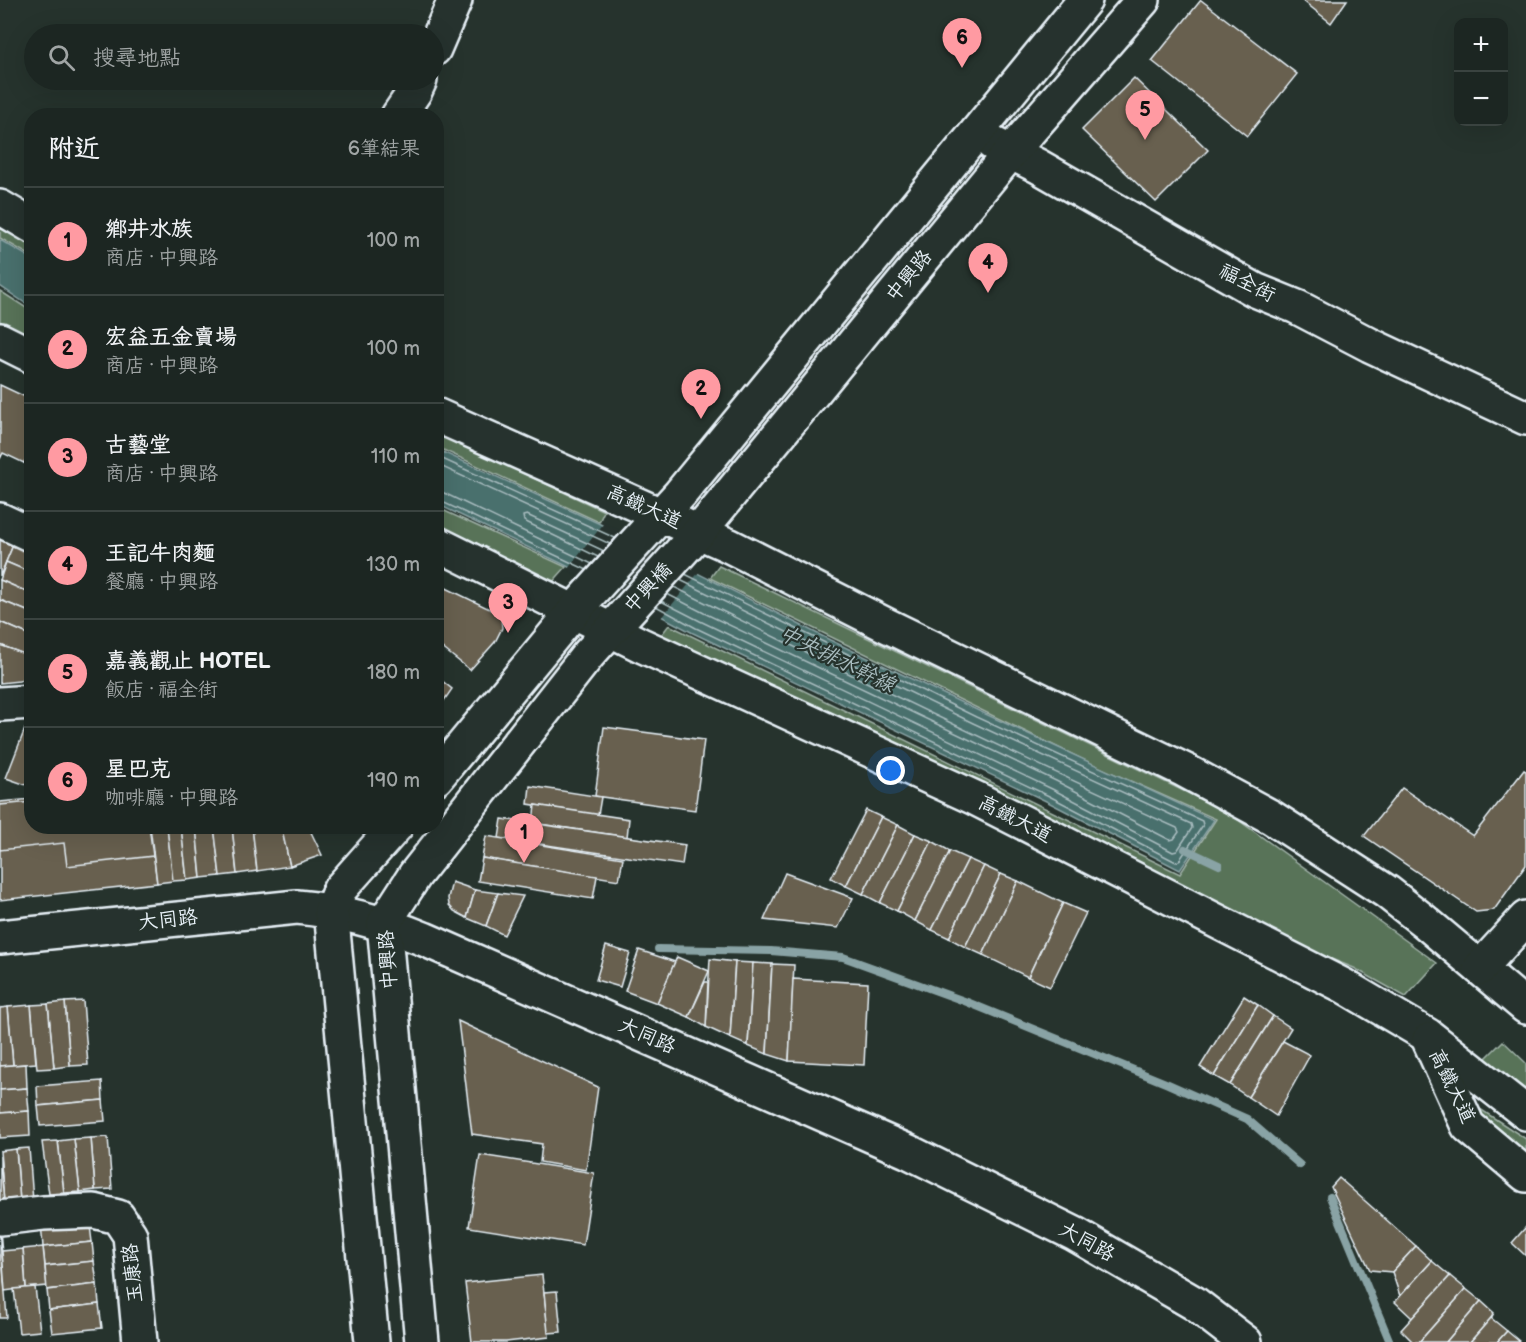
<!DOCTYPE html>
<html lang="zh-TW">
<meta charset="utf-8">
<style>
:root{--surface:#1c2622;--page:#252e2a;--text:#f1f3f6;--muted:#a0a5a5;--line:#3a4340;--accent:#ff9aa2}
body{margin:0;font-family:"Balsamiq Sans","LXGW WenKai TC",sans-serif;background:var(--page);color:var(--text)}
.controls{position:absolute;right:18px;top:18px;display:grid;overflow:hidden;border-radius:12px;box-shadow:0 6px 24px #0002}
.controls button{width:54px;height:54px;display:grid;place-items:center;padding:0;border:0;border-bottom:2px solid var(--line);background:var(--surface);color:var(--text);font:30px sans-serif}
.you{position:absolute;left:891px;top:771px;width:21px;height:21px;margin:-15px;border:4px solid #fff;border-radius:50%;background:#1a73e8;box-shadow:0 0 0 9px #1a73e833}
.badge{display:grid;place-items:center;width:39px;height:39px;border-radius:50%;background:var(--accent);color:#111;font-size:20px;font-weight:700}
.pin{position:absolute;translate:-50% -50px;filter:drop-shadow(0 2px 3px #0008)}
.pin::after{content:'';position:absolute;top:32px;width:21px;height:18px;background:inherit;clip-path:polygon(0 0,100% 0,50% 100%)}
.list{margin:0;padding:0;list-style:none}
h2{display:flex;justify-content:space-between;align-items:center;height:78px;margin:0;padding:0 24px;font-size:26px}
h2 small{font-size:20px;font-weight:400;color:var(--muted)}
.list li{display:grid;grid-template-columns:39px 1fr auto;gap:18px;align-items:center;box-sizing:border-box;height:108px;padding:0 24px;border-top:2px solid var(--line)}
.list b{display:block;font-size:22px;white-space:nowrap}
.list p{margin:0;font-size:20px;white-space:nowrap;color:var(--muted)}
.list em{font-size:20px;font-style:normal;color:var(--muted)}
.icon{flex:none;width:33px;height:33px;fill:none;stroke:currentColor;stroke-width:2;stroke-linecap:round;stroke-linejoin:round}
.map{position:relative;flex:none;width:1526px;height:1342px;overflow:hidden}
.search{position:absolute;background:var(--surface);box-shadow:0 6px 24px #0002;left:24px;top:24px;width:420px;height:66px;display:flex;align-items:center;gap:15px;box-sizing:border-box;padding:0 21px;border-radius:33px;color:var(--muted);font-size:22px}
.panel{position:absolute;background:var(--surface);box-shadow:0 6px 24px #0002;left:24px;top:108px;width:420px;height:726px;border-radius:24px}
.map>svg:first-child{display:block}
.green{fill:#597359;stroke:#a0b2a8;stroke-width:1.5}
.water{fill:#4a6f6d;stroke:#89a3a5;stroke-width:1.5}
.pier{fill:#26332d}
.lines{fill:none;stroke-linecap:round;stroke-linejoin:round}
.shore{stroke:#a9bdc0;stroke-width:1.5}
.stream{stroke:#89a3a5;stroke-width:8}
.building{fill:#676150;stroke:#e8f1f8;stroke-width:1.5}
.minor-casing{stroke:#e8f1f8;stroke-width:38}
.minor{stroke:#26332d;stroke-width:33}
.labels{text-anchor:middle;dominant-baseline:central;stroke-width:4.5;stroke-linejoin:round;paint-order:stroke}
.street-label{font-size:20px;fill:#e8f1f8;stroke:#26332d}
.water-label{font-size:21px;font-style:italic;fill:#a9bdc0;stroke:#26332d}
</style>
<div class="map">
<svg width="1526" height="1342" viewBox="0 0 1526 1342">
<rect width="100%" height="100%" fill="#26332d"/>
<filter id="ink" filterUnits="userSpaceOnUse"><feTurbulence type="fractalNoise" baseFrequency=".0167" numOctaves="2"/><feDisplacementMap in="SourceGraphic" scale="12" xChannelSelector="R" yChannelSelector="G"/><feConvolveMatrix kernelMatrix="1 2 1 2 8 2 1 2 1" color-interpolation-filters="sRGB"/></filter>
<g filter="url(#ink)">
<!-- green -->
<g class="green">
<polygon points="0,216 31,236 31,256 0,238"/>
<polygon points="0,291 31,311 31,342 0,327"/>
<polygon points="437,433 604,511 599,522 437,447"/>
<polygon points="436,507 566,567 549,586 437,534"/>
<polygon points="719,566 1227,812 1437,963 1406,997 1354,968 1268,934 659,638 669,625 1180,874 1216,819 1090,763 710,578"/>
<polygon points="1503,1041 1526,1063 1526,1105 1476,1068"/>
<polygon points="1480,1109 1526,1139 1526,1164 1472,1118"/>
</g>
<!-- water -->
<g class="water">
<polygon points="0,240 31,258 31,307 0,286"/>
<polygon points="436,449 598,523 830,640 979,711 1214,820 1180,870 1046,801 693,633 563,564 437,504"/>
</g>
<!-- pier -->
<polygon class="pier" points="604,523 700,571 660,619 567,570"/>
<g class="lines">
<!-- shore -->
<g class="shore">
<polyline points="436,456 615,538"/>
<polyline points="436,464 610,544"/>
<polyline points="436,491 444,493 592,564"/>
<polyline points="436,499 587,570"/>
<polyline points="598,557 524,521 523,516 527,515 604,551"/>
<path d="M 667,594 L 704,613 L 1056,781 L 1170,840 L 1174,839 L 1179,832 L 1177,828 C 1007,752 840,670 674,587"/>
<polyline points="661,601 700,621 1052,789 1173,852 1177,851 1192,828 1191,824 973,723 680,580"/>
<polyline points="656,606 696,628 1049,796 1176,862 1179,861 1203,825 1202,821 976,717 685,574"/>
</g>
<!-- stream -->
<g class="stream">
<polyline points="1185,849 1219,865"/>
<polyline points="658,949 771,951 843,957 967,1002 1168,1084 1247,1119 1300,1165"/>
<polyline points="1330,1197 1390,1342"/>
</g>
</g>
<!-- building -->
<g class="building">
<polygon points="1201,0 1297,74 1247,136 1152,61"/>
<polygon points="1302,0 1347,0 1331,23"/>
<polygon points="1134,78 1208,150 1156,202 1082,130"/>
<polygon points="0,385 32,400 32,448 24,463 3,453 0,459"/>
<polygon points="32,448 32,466 24,463"/>
<polygon points="0,531 16,538 0,576"/>
<polygon points="16,538 32,545 32,573 6,562"/>
<polygon points="6,562 32,573 32,594 0,580"/>
<polygon points="0,580 32,594 32,613 0,600"/>
<polygon points="438,584 498,613 501,617 502,628 495,642 470,670 436,643"/>
<polygon points="0,600 32,613 32,636 0,622"/>
<polygon points="0,622 32,636 32,657 0,645"/>
<polygon points="0,645 32,657 32,668 27,676 19,681 0,683"/>
<polygon points="436,676 452,689 441,705 436,701"/>
<polygon points="604,727 704,740 695,810 595,796"/>
<polygon points="25,729 32,731 32,787 6,778"/>
<polygon points="1524,770 1526,771 1526,865 1494,910 1476,912 1364,836 1402,788 1473,836"/>
<polygon points="530,786 601,797 598,815 528,804"/>
<polygon points="32,799 32,826 150,826 157,883 0,900 0,802"/>
<polygon points="32,802 32,826 149,826 153,856 67,866 64,843 0,850 0,805"/>
<polygon points="535,805 629,819 627,837 533,823"/>
<polygon points="866,810 881,817 846,886 831,878"/>
<polygon points="881,817 898,825 863,894 846,886"/>
<polygon points="502,819 685,845 682,865 499,838"/>
<polygon points="898,825 915,834 880,903 863,894"/>
<polygon points="150,826 167,826 173,881 157,883"/>
<polygon points="167,826 181,826 187,880 173,881"/>
<polygon points="181,826 196,826 201,878 187,880"/>
<polygon points="196,826 214,826 220,876 201,878"/>
<polygon points="214,826 232,826 237,874 220,876"/>
<polygon points="232,826 252,826 257,871 237,874"/>
<polygon points="252,826 281,826 290,866 257,871"/>
<polygon points="281,826 308,826 322,855 290,866"/>
<polygon points="915,834 932,841 897,911 880,903"/>
<polygon points="486,836 623,858 619,880 482,858"/>
<polygon points="932,841 950,851 915,921 897,911"/>
<polygon points="950,851 968,859 932,930 915,921"/>
<polygon points="482,858 597,876 593,899 478,881"/>
<polygon points="968,859 984,866 949,938 932,930"/>
<polygon points="984,866 1001,874 965,947 949,938"/>
<polygon points="785,873 853,898 838,928 764,920"/>
<polygon points="1001,874 1018,881 983,955 965,947"/>
<polygon points="1018,881 1063,903 1028,977 983,955"/>
<polygon points="452,882 475,890 467,918 454,911 449,905 448,898"/>
<polygon points="475,890 498,893 486,926 467,918"/>
<polygon points="498,893 523,896 504,935 486,926"/>
<polygon points="1063,903 1086,913 1050,987 1028,977"/>
<polygon points="606,946 630,953 620,987 596,980"/>
<polygon points="639,950 675,962 657,1003 625,991"/>
<polygon points="677,957 709,971 689,1017 657,1003"/>
<polygon points="710,959 735,962 730,1038 706,1027"/>
<polygon points="735,962 753,963 748,1046 730,1038"/>
<polygon points="753,963 772,964 767,1054 748,1046"/>
<polygon points="772,964 794,965 789,1061 767,1054"/>
<polygon points="793,979 868,983 864,1065 789,1061"/>
<polygon points="705,982 708,982 706,1027 689,1017"/>
<polygon points="1244,996 1258,1005 1214,1076 1200,1067"/>
<polygon points="83,1001 88,1065 70,1066 65,1002"/>
<polygon points="65,1002 70,1066 54,1068 48,1004"/>
<polygon points="48,1004 54,1068 37,1069 31,1005"/>
<polygon points="31,1005 36,1063 13,1065 8,1007"/>
<polygon points="1258,1005 1273,1016 1230,1085 1214,1076"/>
<polygon points="8,1007 13,1065 0,1066 0,1008"/>
<polygon points="1273,1016 1291,1028 1248,1097 1230,1085"/>
<polygon points="458,1021 598,1087 586,1170 540,1162 542,1144 472,1134"/>
<polygon points="1283,1041 1310,1055 1276,1116 1248,1097"/>
<polygon points="26,1064 27,1088 0,1090 0,1066"/>
<polygon points="102,1081 103,1100 38,1106 37,1086"/>
<polygon points="27,1088 29,1111 0,1113 0,1090"/>
<polygon points="103,1100 105,1121 40,1126 38,1106"/>
<polygon points="29,1111 30,1136 0,1138 0,1113"/>
<polygon points="108,1137 112,1189 95,1190 91,1138"/>
<polygon points="91,1138 95,1190 80,1192 74,1139"/>
<polygon points="74,1139 80,1192 64,1193 58,1141"/>
<polygon points="58,1141 64,1193 49,1194 42,1142"/>
<polygon points="29,1148 33,1201 20,1202 16,1149"/>
<polygon points="16,1149 20,1202 4,1203 0,1151"/>
<polygon points="480,1155 594,1173 583,1245 469,1227"/>
<polygon points="0,1156 4,1203 0,1204"/>
<polygon points="1339,1178 1416,1246 1392,1272 1370,1270 1331,1187"/>
<polygon points="89,1218 92,1242 43,1247 41,1222"/>
<polygon points="1526,1227 1526,1256 1512,1243"/>
<polygon points="0,1229 7,1318 0,1318"/>
<polygon points="92,1242 94,1261 45,1266 43,1247"/>
<polygon points="1416,1246 1432,1261 1400,1296 1392,1272"/>
<polygon points="43,1247 47,1286 26,1288 23,1249"/>
<polygon points="23,1249 26,1288 5,1291 2,1251"/>
<polygon points="94,1261 97,1284 47,1290 45,1266"/>
<polygon points="1432,1261 1450,1276 1412,1318 1395,1302"/>
<polygon points="542,1275 549,1337 506,1342 472,1342 465,1283"/>
<polygon points="1450,1276 1466,1289 1419,1342 1413,1342 1401,1330"/>
<polygon points="97,1284 99,1304 49,1310 47,1290"/>
<polygon points="35,1287 40,1331 19,1333 14,1289"/>
<polygon points="1466,1289 1481,1301 1446,1342 1419,1342"/>
<polygon points="557,1291 561,1332 548,1333 544,1292"/>
<polygon points="1481,1301 1494,1313 1491,1318 1470,1342 1446,1342"/>
<polygon points="99,1304 102,1328 52,1333 49,1310"/>
<polygon points="1491,1318 1507,1331 1497,1342 1470,1342"/>
<polygon points="1507,1331 1519,1341 1519,1342 1497,1342"/>
</g>
<g class="lines">
<!-- minor casing -->
<g class="minor-casing">
<g id="minor">
<polyline points="434,49 455,0"/>
<polyline points="398,116 415,91 420,80"/>
<polyline points="992,143 1038,166 1255,290 1297,307 1370,345 1526,418"/>
<polyline points="0,207 32,226"/>
<polyline points="0,340 32,356"/>
<polyline points="436,415 728,545 886,625 1184,770 1271,817 1387,892 1424,921 1526,1007"/>
<polyline points="0,520 32,535"/>
<polyline points="436,543 641,645 975,798 1344,986 1427,1035 1526,1113"/>
<polyline points="0,704 32,702"/>
<polyline points="436,778 580,604 680,494 1085,0"/>
<path d="M 0,937 L 297,907 C 342,911 382,922 424,939 L 907,1151 L 1075,1234 L 1194,1303 L 1245,1342"/>
<polyline points="1480,968 1526,918"/>
<polyline points="1429,1040 1468,1126 1526,1175"/>
<polyline points="0,1218 43,1213 94,1211 118,1217 130,1235 140,1342"/>
<polyline points="372,1342 331,910 340,889 396,826"/>
<polyline points="422,1342 384,923 415,875 588,655 699,532 1010,153 1143,0"/>
</g>
</g>
<!-- minor -->
<use href="#minor" class="minor"/>
</g>
</g>
<g class="labels">
<!-- street labels -->
<g class="street-label">
<text transform="translate(909 276) rotate(-51)">中興路</text>
<text transform="translate(1247 283) rotate(27)">福全街</text>
<text transform="translate(644 507) rotate(24)">高鐵大道</text>
<text transform="translate(648 588) rotate(-47)">中興橋</text>
<text transform="translate(1015 819) rotate(27)">高鐵大道</text>
<text transform="translate(168 920) rotate(-6)">大同路</text>
<text transform="translate(388 960) rotate(-94)">中興路</text>
<text transform="translate(647 1036) rotate(24)">大同路</text>
<text transform="translate(1452 1086) rotate(64)">高鐵大道</text>
<text transform="translate(1087 1242) rotate(29)">大同路</text>
<text transform="translate(133 1273) rotate(-96)">玉康路</text>
</g>
<!-- water labels -->
<g class="water-label">
<text transform="translate(837 659) rotate(26)">中央排水幹線</text>
</g>
</g>
</svg>
<div class="controls">
<button>+</button>
<button>−</button>
</div>
<div class="you"></div>
<div class="pin badge" style="left:524px;top:863px">1</div>
<div class="pin badge" style="left:701px;top:419px">2</div>
<div class="pin badge" style="left:508px;top:633px">3</div>
<div class="pin badge" style="left:988px;top:293px">4</div>
<div class="pin badge" style="left:1145px;top:140px">5</div>
<div class="pin badge" style="left:962px;top:68px">6</div>
<div class="search"><svg class="icon" aria-label="search" viewBox="0 0 24 24"><circle cx="10" cy="10" r="6"/><path d="M15 15l6 6"/></svg>搜尋地點</div>
<section class="panel">
<h2>附近<small>6筆結果</small></h2>
<ul class="list">
<li><span class="badge">1</span><div><b>鄉井水族</b><p>商店 · 中興路</p></div><em>100 m</em></li>
<li><span class="badge">2</span><div><b>宏益五金賣場</b><p>商店 · 中興路</p></div><em>100 m</em></li>
<li><span class="badge">3</span><div><b>古藝堂</b><p>商店 · 中興路</p></div><em>110 m</em></li>
<li><span class="badge">4</span><div><b>王記牛肉麵</b><p>餐廳 · 中興路</p></div><em>130 m</em></li>
<li><span class="badge">5</span><div><b>嘉義觀止 HOTEL</b><p>飯店 · 福全街</p></div><em>180 m</em></li>
<li><span class="badge">6</span><div><b>星巴克</b><p>咖啡廳 · 中興路</p></div><em>190 m</em></li>
</ul>
</section>
</div>
